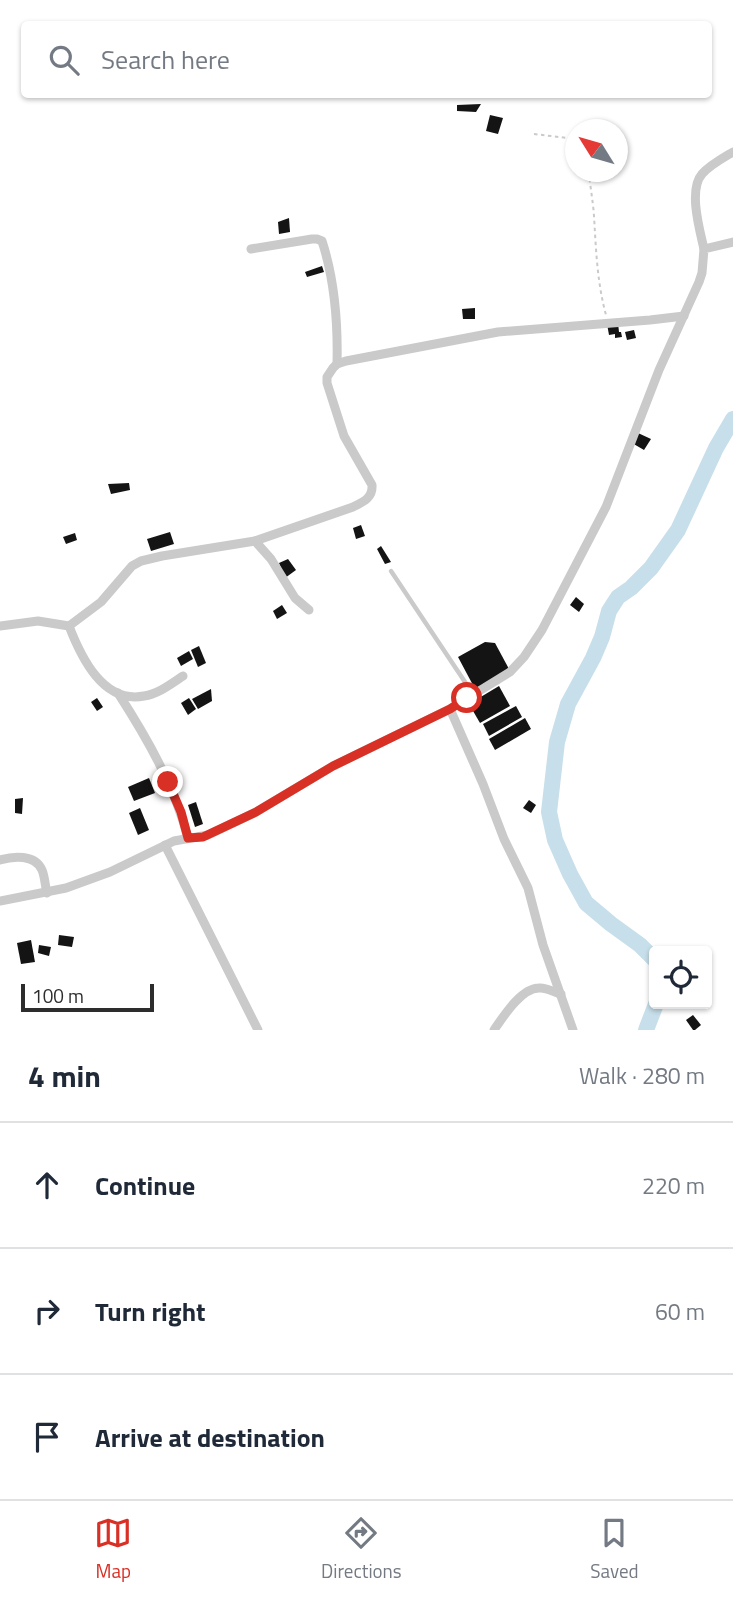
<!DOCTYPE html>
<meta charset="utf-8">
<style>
:root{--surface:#fff;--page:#f2f2f3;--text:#1f2937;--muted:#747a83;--line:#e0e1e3;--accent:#d93025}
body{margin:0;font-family:"Titillium Web",sans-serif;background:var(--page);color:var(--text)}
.controls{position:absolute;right:21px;bottom:21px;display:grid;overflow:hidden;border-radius:7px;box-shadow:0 2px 5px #0004}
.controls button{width:63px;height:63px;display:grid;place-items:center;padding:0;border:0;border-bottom:2px solid var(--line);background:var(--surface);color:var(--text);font:35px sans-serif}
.compass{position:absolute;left:565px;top:119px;width:63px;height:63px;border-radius:50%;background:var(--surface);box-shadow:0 2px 5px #0004;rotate:307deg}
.scale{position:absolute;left:21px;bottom:18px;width:133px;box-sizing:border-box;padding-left:7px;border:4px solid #2d2d2d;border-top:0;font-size:19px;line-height:24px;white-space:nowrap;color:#2d2d2d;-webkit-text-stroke:5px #fff;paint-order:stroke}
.stop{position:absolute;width:21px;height:21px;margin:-16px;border:5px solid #d93025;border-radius:50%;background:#fff}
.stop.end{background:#d93025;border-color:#fff;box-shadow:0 2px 7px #0008}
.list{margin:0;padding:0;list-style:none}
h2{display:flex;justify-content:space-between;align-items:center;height:91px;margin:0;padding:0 28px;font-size:30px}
h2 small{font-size:23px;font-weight:400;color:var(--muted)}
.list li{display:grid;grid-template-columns:46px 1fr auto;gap:21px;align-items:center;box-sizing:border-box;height:126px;padding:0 28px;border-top:2px solid var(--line)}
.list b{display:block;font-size:26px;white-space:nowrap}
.list em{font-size:23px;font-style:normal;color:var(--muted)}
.icon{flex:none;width:38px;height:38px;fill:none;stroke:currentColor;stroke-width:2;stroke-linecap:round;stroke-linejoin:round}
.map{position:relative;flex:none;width:733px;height:1030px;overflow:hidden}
.search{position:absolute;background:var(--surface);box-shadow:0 2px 5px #0004;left:21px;right:21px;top:21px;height:77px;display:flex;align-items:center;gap:18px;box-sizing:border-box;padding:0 24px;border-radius:7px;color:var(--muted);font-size:26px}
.sheet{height:469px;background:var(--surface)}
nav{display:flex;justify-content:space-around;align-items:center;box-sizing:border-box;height:98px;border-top:2px solid var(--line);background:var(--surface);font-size:19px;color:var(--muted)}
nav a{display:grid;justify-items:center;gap:4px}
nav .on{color:var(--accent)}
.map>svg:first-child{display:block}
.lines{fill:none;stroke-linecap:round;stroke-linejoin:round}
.river{stroke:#c7dfea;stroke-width:16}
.building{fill:#141414}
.path{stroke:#cacaca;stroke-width:2;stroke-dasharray:3.5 3.5;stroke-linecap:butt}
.service{stroke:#cacaca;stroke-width:4.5}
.minor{stroke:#cacaca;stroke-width:9}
.route{stroke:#d93025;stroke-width:9}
</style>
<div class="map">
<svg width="733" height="1030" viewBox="0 0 733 1030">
<rect width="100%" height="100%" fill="#fff"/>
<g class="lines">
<!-- river -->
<g class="river">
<polyline points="654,959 640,945 611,924 586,903 570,874 555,840 549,812 557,742 568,704 593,658 602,637 609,611 618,597 631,588 651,568 678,530 716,448 733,419"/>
<polyline points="646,1030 656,1004"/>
</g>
</g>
<!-- building -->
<g class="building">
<polygon points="481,104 476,112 457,111 457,105"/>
<polygon points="490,115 503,118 498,134 486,131"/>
<polygon points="289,218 290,232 279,234 278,222"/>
<polygon points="322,266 324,272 307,277 305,272"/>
<polygon points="475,308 475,319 463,319 462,309"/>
<polygon points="618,323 619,332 621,332 622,337 615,338 615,334 609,335 607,324"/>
<polygon points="634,330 636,338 627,340 625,332"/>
<polygon points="638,433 651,439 644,450 632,443"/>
<polygon points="129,483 130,490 111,494 108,484"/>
<polygon points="361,525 365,536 356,539 353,528"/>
<polygon points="170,532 174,544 151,551 147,539"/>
<polygon points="75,533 77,540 66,544 63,537"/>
<polygon points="381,546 391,562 385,564 377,549"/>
<polygon points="288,559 296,570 285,578 279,563"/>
<polygon points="576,597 584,604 579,612 570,605"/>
<polygon points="282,605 287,613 277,619 273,611"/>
<polygon points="485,642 495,643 509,669 475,689 458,657"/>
<polygon points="199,646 206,663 198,667 191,650"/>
<polygon points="189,651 193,659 181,666 177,658"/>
<polygon points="499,686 510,706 480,723 469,704"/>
<polygon points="211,689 212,701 198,709 192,699"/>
<polygon points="97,698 103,707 97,711 91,702"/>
<polygon points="189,698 196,709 188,715 181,703"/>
<polygon points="516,706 522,717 489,736 483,724"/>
<polygon points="525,718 531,729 495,750 489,739"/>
<polygon points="149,778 155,793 134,801 128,787"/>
<polygon points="23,798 22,814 15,813 15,799"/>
<polygon points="529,800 536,805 531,813 523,808"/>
<polygon points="196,802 203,824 195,827 188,805"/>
<polygon points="140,808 149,830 138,835 129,813"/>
<polygon points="59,935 74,937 72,947 58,945"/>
<polygon points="31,940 35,962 21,964 17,943"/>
<polygon points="39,945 51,947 49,956 38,953"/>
<polygon points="693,1015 701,1025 695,1030 693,1030 686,1020"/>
</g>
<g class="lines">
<!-- path -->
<g class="path">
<polyline points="534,134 576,139"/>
<path d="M 589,172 C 590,186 593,201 594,216 C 596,249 597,282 606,315"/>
</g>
<!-- service -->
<polyline class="service" points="391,571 473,694"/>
<!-- minor -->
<g class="minor">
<path d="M 251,249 L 312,239 L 317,239 L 322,241 C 335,281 338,323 337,364"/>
<path d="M 704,249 C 700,231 688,190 702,174 C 710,165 723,158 733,152"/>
<polyline points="255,541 271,559 295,598 309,610"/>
<polyline points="0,626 38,621 69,626"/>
<path d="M 183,676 C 171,684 158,694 144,696 C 103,704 81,657 69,626 L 101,602 L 132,566 L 141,561 L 162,556 L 255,541 L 353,507 C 363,502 373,498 372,485 L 344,436 L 327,383 L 327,377 L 333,368 L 337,364 L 346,361 L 498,332 L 650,320 L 684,316"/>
<path d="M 118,693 C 147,738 174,785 188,838"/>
<polyline points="450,709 483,784 504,839 528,888 543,945 573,1030"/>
<polyline points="165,845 258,1030"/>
<path d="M 0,860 C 13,856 35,854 42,870 C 45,877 45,886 47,893"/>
<polyline points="0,901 66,888 110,872 174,841 208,835 256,812 333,766 450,709 510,672 524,657 542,630 606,507 659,370 699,282 702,273 704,249 733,242"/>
<path d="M 494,1030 C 503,1017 521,988 539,988 C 545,987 554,992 561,994"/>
</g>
</g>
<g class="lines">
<!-- route -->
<polyline class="route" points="168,782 181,812 188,838 203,837 256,812 333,766 450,709 467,698"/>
</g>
</svg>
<div class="controls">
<button><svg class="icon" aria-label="locate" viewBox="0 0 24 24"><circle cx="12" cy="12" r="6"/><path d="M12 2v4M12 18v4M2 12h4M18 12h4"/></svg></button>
</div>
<svg class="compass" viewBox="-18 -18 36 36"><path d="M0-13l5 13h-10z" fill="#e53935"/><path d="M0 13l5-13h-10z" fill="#747a83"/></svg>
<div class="scale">100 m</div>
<div class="stop" style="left:467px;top:698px"></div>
<div class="stop end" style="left:168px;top:782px"></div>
<div class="search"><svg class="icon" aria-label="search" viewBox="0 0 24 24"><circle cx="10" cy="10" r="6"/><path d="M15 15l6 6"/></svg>Search here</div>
</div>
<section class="sheet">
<h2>4 min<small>Walk · 280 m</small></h2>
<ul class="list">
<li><svg class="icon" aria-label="ahead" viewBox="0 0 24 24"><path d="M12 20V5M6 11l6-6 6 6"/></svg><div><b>Continue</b></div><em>220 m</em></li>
<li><svg class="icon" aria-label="right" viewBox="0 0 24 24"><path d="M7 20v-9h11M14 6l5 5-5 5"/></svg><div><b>Turn right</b></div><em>60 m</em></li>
<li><svg class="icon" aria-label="arrive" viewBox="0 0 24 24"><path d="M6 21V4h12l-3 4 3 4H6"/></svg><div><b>Arrive at destination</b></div></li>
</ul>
</section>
<nav>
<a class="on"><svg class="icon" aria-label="map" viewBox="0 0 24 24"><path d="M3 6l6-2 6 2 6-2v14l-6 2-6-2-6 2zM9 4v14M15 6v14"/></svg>Map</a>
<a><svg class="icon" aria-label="directions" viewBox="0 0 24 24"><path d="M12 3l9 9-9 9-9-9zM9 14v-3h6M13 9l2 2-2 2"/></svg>Directions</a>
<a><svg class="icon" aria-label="saved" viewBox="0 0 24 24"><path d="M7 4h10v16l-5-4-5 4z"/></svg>Saved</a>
</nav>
